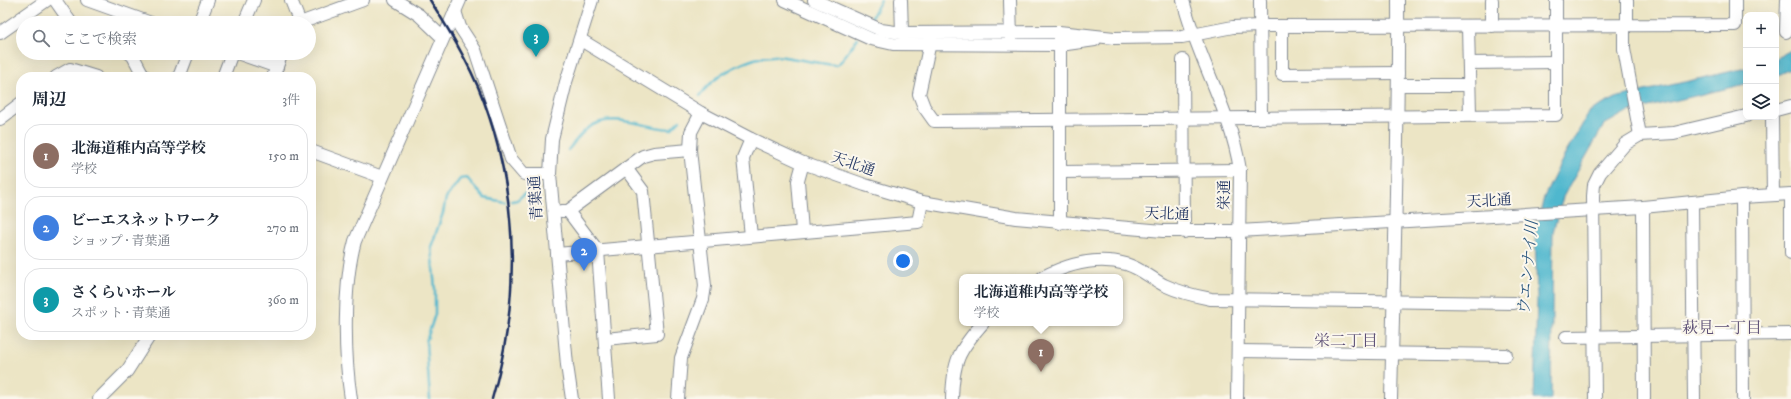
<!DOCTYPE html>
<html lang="ja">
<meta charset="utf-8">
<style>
:root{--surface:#fff;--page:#f2f2f3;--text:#1f2937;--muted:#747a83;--line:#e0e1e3;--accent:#b5179e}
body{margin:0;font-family:"IM FELL DW Pica","Noto Serif JP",serif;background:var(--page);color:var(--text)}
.controls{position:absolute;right:12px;top:12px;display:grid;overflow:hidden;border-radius:8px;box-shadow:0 4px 16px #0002}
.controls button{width:36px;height:36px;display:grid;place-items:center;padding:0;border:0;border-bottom:1px solid var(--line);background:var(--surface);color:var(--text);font:20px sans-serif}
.you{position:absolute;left:903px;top:261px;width:14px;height:14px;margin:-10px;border:3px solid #fff;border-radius:50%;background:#1a73e8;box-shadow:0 0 0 6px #1a73e833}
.badge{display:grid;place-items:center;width:26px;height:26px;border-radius:50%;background:var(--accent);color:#fff;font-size:13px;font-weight:700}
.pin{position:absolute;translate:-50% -33px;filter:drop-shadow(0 1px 2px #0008)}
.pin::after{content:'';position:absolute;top:21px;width:14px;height:12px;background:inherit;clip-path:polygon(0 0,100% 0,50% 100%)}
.popup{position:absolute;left:959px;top:274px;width:164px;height:52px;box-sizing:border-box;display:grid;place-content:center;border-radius:8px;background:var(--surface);filter:drop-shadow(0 1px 3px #0005);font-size:13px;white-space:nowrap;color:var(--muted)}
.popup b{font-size:15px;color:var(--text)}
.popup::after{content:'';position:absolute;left:50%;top:100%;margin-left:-8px;border:8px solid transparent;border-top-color:var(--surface)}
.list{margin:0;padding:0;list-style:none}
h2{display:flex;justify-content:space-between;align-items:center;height:52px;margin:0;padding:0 16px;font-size:17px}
h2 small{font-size:13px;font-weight:400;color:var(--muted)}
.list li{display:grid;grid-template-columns:26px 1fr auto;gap:12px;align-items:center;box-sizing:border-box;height:64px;margin:0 8px 8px;padding:0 8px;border:1px solid var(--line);border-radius:16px}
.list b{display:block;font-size:15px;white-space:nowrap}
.list p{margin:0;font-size:13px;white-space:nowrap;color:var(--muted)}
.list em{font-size:13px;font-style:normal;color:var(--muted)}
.icon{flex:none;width:22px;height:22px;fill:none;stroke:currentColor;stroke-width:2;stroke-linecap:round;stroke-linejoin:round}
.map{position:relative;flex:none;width:1791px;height:399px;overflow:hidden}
.search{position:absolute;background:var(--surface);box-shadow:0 4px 16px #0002;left:16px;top:16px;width:300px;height:44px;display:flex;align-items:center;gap:10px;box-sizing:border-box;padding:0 14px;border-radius:22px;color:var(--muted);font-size:15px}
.panel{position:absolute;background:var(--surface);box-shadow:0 4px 16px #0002;left:16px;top:72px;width:300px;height:268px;border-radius:16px}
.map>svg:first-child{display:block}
.water{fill:#50b7ce;stroke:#367396}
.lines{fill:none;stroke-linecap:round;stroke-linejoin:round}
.stream{stroke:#50b7ce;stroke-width:2.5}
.minor-casing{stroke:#848a92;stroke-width:14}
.minor{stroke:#fff;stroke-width:12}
.rail{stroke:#1b2f5e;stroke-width:2.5}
.labels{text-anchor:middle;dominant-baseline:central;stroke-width:4;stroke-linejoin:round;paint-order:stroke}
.street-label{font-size:15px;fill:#1b2f5e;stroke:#fbf7ec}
.water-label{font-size:16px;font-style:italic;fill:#2b5880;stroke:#fbf7ec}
.neighbourhood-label{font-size:16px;fill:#5d5076;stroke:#fbf7ec}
</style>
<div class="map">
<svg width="1791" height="399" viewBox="0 0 1791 399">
<rect width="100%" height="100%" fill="#fbf7ec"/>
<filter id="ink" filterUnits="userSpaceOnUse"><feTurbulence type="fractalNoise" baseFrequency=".025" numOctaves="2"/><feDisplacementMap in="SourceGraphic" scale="8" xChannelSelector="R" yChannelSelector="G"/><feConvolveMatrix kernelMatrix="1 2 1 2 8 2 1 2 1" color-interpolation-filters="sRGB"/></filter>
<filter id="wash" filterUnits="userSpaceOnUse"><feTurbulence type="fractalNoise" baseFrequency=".012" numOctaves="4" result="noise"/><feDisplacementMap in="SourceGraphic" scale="16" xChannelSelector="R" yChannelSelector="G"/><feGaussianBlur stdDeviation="0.9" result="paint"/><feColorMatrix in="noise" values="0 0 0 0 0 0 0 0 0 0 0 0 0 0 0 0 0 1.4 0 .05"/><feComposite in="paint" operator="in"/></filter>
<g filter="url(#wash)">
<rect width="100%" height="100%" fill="#ece5c5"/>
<!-- water -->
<g class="water">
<polygon points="1791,50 1791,69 1776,76 1776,58"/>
<polygon points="1746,68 1746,84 1627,112 1604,125 1563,197 1553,232 1551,399 1534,399 1537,299 1535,235 1544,197 1563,158 1590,111 1618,97"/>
</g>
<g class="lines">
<!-- stream -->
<g class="stream">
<polyline points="870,20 881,0"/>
<path d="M 700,96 C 713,75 751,55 776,56 C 797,58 816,64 837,65 L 842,60 L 858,38"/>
<path d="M 568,150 C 574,143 580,134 587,129 C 610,110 645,128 671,129 L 680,120"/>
<polyline points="512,201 517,200 534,186"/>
<polyline points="430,399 426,342 435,314 435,289 431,247 443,213 446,198 460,179 467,178 484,198 505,202"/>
</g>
</g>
</g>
<g filter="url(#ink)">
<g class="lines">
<!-- minor casing -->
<g class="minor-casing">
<g id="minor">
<polyline points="55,0 71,23"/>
<polyline points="87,0 151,23"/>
<polyline points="291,0 300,23"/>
<polyline points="395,0 419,15 443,38"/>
<polyline points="785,0 871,39 893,44 1060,45 1095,40"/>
<polyline points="814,0 881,30 902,33 1059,32 1114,38 1182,37 1233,27 1260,26 1735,25 1735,0"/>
<polyline points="901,0 902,33"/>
<polyline points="1010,0 1011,41"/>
<path d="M 1183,0 C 1197,58 1231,110 1240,170 L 1237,399"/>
<polyline points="1260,0 1261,117"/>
<polyline points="1492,0 1492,26"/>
<polyline points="455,11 460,27 475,50 511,159 524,174 550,174"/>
<polyline points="199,23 208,0"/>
<polyline points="244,23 254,0"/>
<polyline points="300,23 363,0"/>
<polyline points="1627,25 1627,0"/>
<polyline points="1282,26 1282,74 1398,73"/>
<polyline points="1468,26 1470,115"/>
<polyline points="1624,26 1624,49 1640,135"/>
<polyline points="1786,32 1787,0"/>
<polyline points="0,33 47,0"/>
<polyline points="932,33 919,94 924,107 934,121 1556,115 1556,0"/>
<polyline points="1060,37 1060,223"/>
<polyline points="581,40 701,113 751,139 803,163 865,185 922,202 1016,218 1163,231 1239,231 1643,207 1742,197 1791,194"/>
<polyline points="129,53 133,56 144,77"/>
<polyline points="237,53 277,67"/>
<polyline points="1183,60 1184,232"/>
<polyline points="1469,63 1556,62"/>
<polyline points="56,77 70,69 96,77"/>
<polyline points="179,77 188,53"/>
<polyline points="223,77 232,53"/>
<polyline points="273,77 282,53"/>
<polyline points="1399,85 1469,85"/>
<polyline points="1776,110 1791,106"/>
<polyline points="1772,117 1773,195"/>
<polyline points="0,119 21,103"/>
<polyline points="751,139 743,158 751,236"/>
<polyline points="690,150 691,132 701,113"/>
<polyline points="311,151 382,177"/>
<polyline points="1060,172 1240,170"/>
<polyline points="1791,194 1791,253"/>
<polyline points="1742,197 1743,399"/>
<polyline points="1692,202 1694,399"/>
<polyline points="1643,207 1644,399"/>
<polyline points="561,211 568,211 598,251 609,399"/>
<polyline points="568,211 643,156 654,153 690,150 705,286 703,299 681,358 678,399"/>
<polyline points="802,231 798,181 803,163"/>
<polyline points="557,254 918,222 922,202"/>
<path d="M 1043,277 C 1068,264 1097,256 1126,264 C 1140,268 1151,278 1164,285 C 1179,292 1195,296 1211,299 L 1514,303"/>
<polyline points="1566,337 1791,334"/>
<polyline points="605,339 657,334 643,191 626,168"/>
<polyline points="1238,351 1506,355"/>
<polyline points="99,399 127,371 150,335"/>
<path d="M 351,399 C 344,354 343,285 355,241 L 460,0"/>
<polyline points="572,399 567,365 550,174 552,139 566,82 592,0"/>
<path d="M 952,399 C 953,362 958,351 983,323"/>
<path d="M 1391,399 C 1394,266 1399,133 1398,0"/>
<polyline points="1595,399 1593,196 1594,185 1600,173 1625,144 1640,135 1674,133 1746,116"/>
</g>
</g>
<!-- minor -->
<use href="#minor" class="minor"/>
<!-- rail -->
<path class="rail" d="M 430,0 C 453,36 476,75 489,116 C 519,207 519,307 492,399"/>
</g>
</g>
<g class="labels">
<!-- street labels -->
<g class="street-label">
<text transform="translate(853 164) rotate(19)">天北通</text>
<text transform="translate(1224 195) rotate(-90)">栄通</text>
<text transform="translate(536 198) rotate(-94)">青葉通</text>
<text transform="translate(1489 201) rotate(-3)">天北通</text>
<text transform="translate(1167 214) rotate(2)">天北通</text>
</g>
<!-- water labels -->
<g class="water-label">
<text transform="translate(1528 268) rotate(-85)">ウエンナイ川</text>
</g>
<!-- neighbourhood labels -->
<g class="neighbourhood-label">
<text x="1722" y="328">萩見一丁目</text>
<text x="1346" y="341">栄二丁目</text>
</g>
</g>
</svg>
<div class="controls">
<button>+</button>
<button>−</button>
<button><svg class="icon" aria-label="layers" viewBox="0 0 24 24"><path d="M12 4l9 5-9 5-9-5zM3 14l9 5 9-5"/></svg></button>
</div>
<div class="you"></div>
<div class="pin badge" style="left:1041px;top:372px;background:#8d6e63">1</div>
<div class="popup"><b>北海道稚内高等学校</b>学校</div>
<div class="pin badge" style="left:584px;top:271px;background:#3f7fe0">2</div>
<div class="pin badge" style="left:536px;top:57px;background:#0f9aa8">3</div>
<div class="search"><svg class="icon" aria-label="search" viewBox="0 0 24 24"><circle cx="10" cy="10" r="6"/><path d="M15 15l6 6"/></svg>ここで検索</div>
<section class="panel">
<h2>周辺<small>3件</small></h2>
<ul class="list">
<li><span class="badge" style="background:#8d6e63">1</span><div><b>北海道稚内高等学校</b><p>学校</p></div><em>150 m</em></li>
<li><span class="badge" style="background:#3f7fe0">2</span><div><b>ビーエスネットワーク</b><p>ショップ · 青葉通</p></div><em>270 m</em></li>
<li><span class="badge" style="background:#0f9aa8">3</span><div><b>さくらいホール</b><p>スポット · 青葉通</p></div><em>360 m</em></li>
</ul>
</section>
</div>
